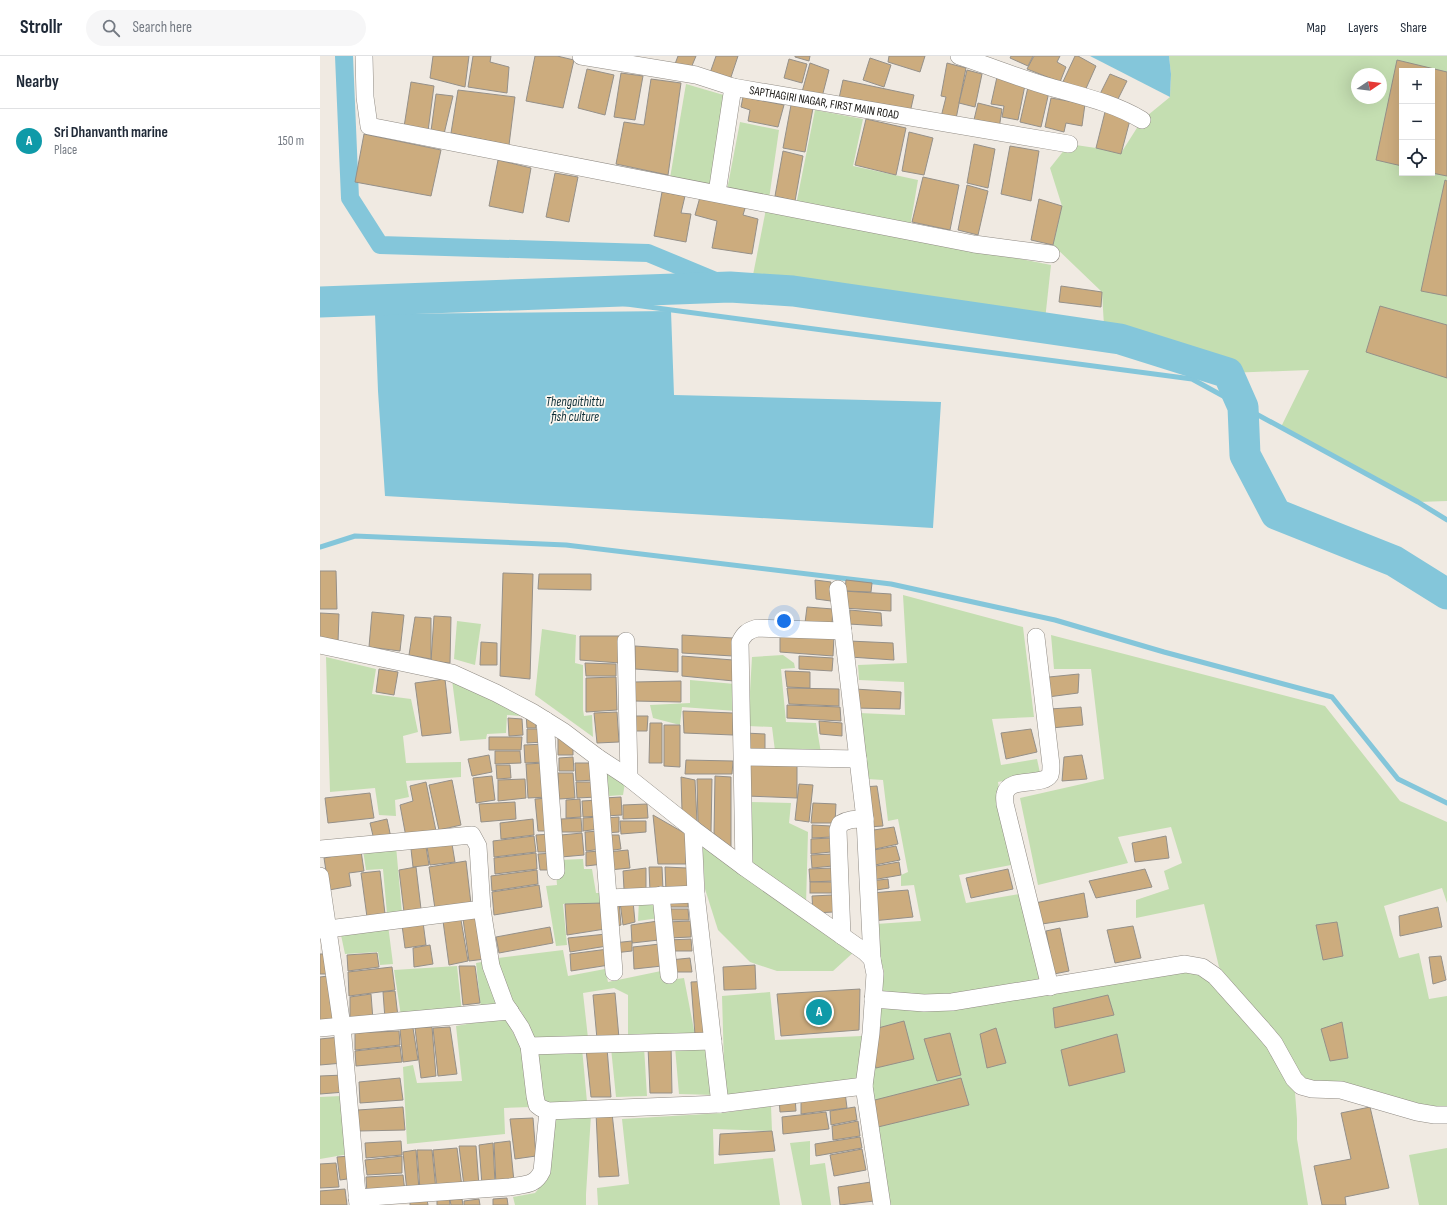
<!DOCTYPE html>
<meta charset="utf-8">
<style>
:root{--surface:#fff;--page:#f6f6f7;--text:#1f2937;--muted:#747a83;--line:#e0e1e3;--accent:#7c3aed}
body{margin:0;font-family:"Sofia Sans Condensed",sans-serif;background:var(--page);color:var(--text)}
.controls{position:absolute;right:12px;top:12px;display:grid;overflow:hidden;border-radius:0px;box-shadow:0 4px 16px #0002}
.controls button{width:36px;height:36px;display:grid;place-items:center;padding:0;border:0;border-bottom:1px solid var(--line);background:var(--surface);color:var(--text);font:20px sans-serif}
.compass{position:absolute;left:1031px;top:12px;width:36px;height:36px;border-radius:50%;background:var(--surface);box-shadow:0 4px 16px #0002;rotate:77deg}
.you{position:absolute;left:464px;top:565px;width:14px;height:14px;margin:-10px;border:3px solid #fff;border-radius:50%;background:#1a73e8;box-shadow:0 0 0 6px #1a73e833}
.badge{display:grid;place-items:center;width:26px;height:26px;border-radius:50%;background:var(--accent);color:#fff;font-size:13px;font-weight:700}
.pin{position:absolute;translate:-50% -50%;border:2px solid #fff;box-shadow:0 1px 4px #0006}
.list{margin:0;padding:0;list-style:none}
h2{display:flex;justify-content:space-between;align-items:center;height:52px;margin:0;padding:0 16px;font-size:17px}
h2 small{font-size:13px;font-weight:400;color:var(--muted)}
.list li{display:grid;grid-template-columns:26px 1fr auto;gap:12px;align-items:center;box-sizing:border-box;height:64px;padding:0 16px;border-top:1px solid var(--line)}
.list b{display:block;font-size:15px;white-space:nowrap}
.list p{margin:0;font-size:13px;white-space:nowrap;color:var(--muted)}
.list em{font-size:13px;font-style:normal;color:var(--muted)}
.icon{flex:none;width:22px;height:22px;fill:none;stroke:currentColor;stroke-width:2;stroke-linecap:round;stroke-linejoin:round}
.map{position:relative;flex:none;width:1127px;height:1149px;overflow:hidden}
header{display:flex;align-items:center;gap:24px;box-sizing:border-box;height:56px;padding:0 20px;background:var(--surface);border-bottom:1px solid var(--line)}
header strong{font-size:19px}
nav{display:flex;gap:22px;margin-inline-start:auto;font-size:14px}
.search{width:280px;height:36px;background:var(--page);display:flex;align-items:center;gap:10px;box-sizing:border-box;padding:0 14px;border-radius:22px;color:var(--muted);font-size:15px}
main{display:flex}
aside{flex:1;background:var(--surface)}
.map>svg:first-child{display:block}
.green{fill:#c4deb1;fill-rule:evenodd}
.water{fill:#84c6da}
.lines{fill:none;stroke-linecap:round;stroke-linejoin:round}
.stream{stroke:#84c6da;stroke-width:5}
.canal{stroke:#84c6da;stroke-width:18}
.river{stroke:#84c6da;stroke-width:31}
.building{fill:#ccac7e;stroke:#959089}
.street-casing{stroke:#908b84;stroke-width:18}
.street{stroke:#fff;stroke-width:17}
.labels{text-anchor:middle;dominant-baseline:central;stroke-width:3.5;stroke-linejoin:round;paint-order:stroke}
.street-label{font-size:12px;fill:#14120f;stroke:#fdf7f0}
.water-label{font-size:13px;font-style:italic;fill:#0e2f38;stroke:#fdf7f0}
</style>
<header>
<strong>Strollr</strong>
<div class="search"><svg class="icon" aria-label="search" viewBox="0 0 24 24"><circle cx="10" cy="10" r="6"/><path d="M15 15l6 6"/></svg>Search here</div>
<nav><a>Map</a><a>Layers</a><a>Share</a></nav>
</header>
<main>
<aside>
<h2>Nearby<small></small></h2>
<ul class="list">
<li><span class="badge" style="background:#0f9aa8">A</span><div><b>Sri Dhanvanth marine</b><p>Place</p></div><em>150 m</em></li>
</ul>
</aside>
<div class="map">
<svg width="1127" height="1149" viewBox="0 0 1127 1149">
<rect width="100%" height="100%" fill="#f0eae2"/>
<!-- green -->
<g class="green">
<path d="M 849,0 L 1127,0 L 1127,445 L 1098,446 L 961,371 L 989,314 L 908,317 L 784,270 L 782,236 L 733,189 L 742,150 L 730,112 L 749,88 L 776,92 L 801,97 L 822,64 L 850,41 L 851,18 ZM 1082,15 L 1112,15 L 1112,117 L 1082,117 ZM 1037,18 L 1061,18 L 1061,42 L 1037,42 Z"/>
<polygon points="366,28 407,40 391,129 350,122"/>
<polygon points="495,54 543,63 533,110 598,124 590,171 476,149"/>
<polygon points="420,66 459,74 449,143 407,134"/>
<polygon points="446,153 731,209 725,264 432,224"/>
<polygon points="583,539 703,571 714,661 672,663 681,709 717,703 720,717 678,726 691,809 639,819 646,847 699,838 720,926 626,942 562,936 564,915 561,905 556,868 601,865 594,829 581,830 581,819 588,816 578,763 568,765 563,724 548,723 539,657 585,659 584,626 539,624 538,609 587,607"/>
<polygon points="137,565 161,568 155,609 134,603"/>
<polygon points="222,573 256,579 255,607 263,609 263,654 264,660 272,659 273,681 215,639"/>
<polygon points="731,579 1005,650 1080,745 1127,766 1127,847 1122,832 1064,850 1079,902 1099,897 1109,943 1127,940 1127,1053 1106,1051 984,1024 936,955 899,911 884,848 816,862 816,844 849,833 844,815 862,807 851,771 798,781 808,807 718,829 700,742 784,723 771,613 734,613"/>
<polygon points="463,599 474,607 475,612 461,613 466,666 496,667 501,697 455,695 452,671 428,670 432,601"/>
<polygon points="6,601 56,613 52,638 91,643 98,676 83,680 86,707 141,706 141,721 86,725 89,741 75,744 76,760 59,759 55,732 10,736"/>
<polygon points="132,624 202,660 187,659 186,677 167,678 166,683 140,685"/>
<polygon points="370,624 415,628 416,655 362,651 360,669 333,662 330,649 370,647"/>
<polygon points="286,717 305,727 303,739 289,740"/>
<polygon points="429,746 471,747 469,767 488,776 486,849 431,807"/>
<polygon points="382,786 536,894 513,915 457,915 430,906 398,874 385,833"/>
<polygon points="76,790 82,857 67,858 63,813 46,814 43,794"/>
<polygon points="263,803 264,813 272,813 276,837 284,837 284,847 243,848 247,889 236,890 226,830 237,829 236,817 239,804"/>
<polygon points="319,844 337,844 339,862 318,865"/>
<polygon points="68,869 73,908 60,909 58,896 25,898 21,879"/>
<polygon points="243,894 248,920 285,913 288,926 341,915 342,925 364,922 375,979 308,980 308,939 294,932 263,937 268,982 212,981 202,957 192,944 177,909 178,902"/>
<polygon points="167,905 180,946 161,954 156,907"/>
<polygon points="865,908 910,936 974,1023 977,1063 977,1083 988,1149 562,1149 544,1030 553,943 632,946"/>
<polygon points="137,910 142,957 81,960 74,914"/>
<polygon points="450,936 455,984 542,980 539,1024 405,1043 402,940"/>
<polygon points="185,961 201,992 211,1051 184,1052 185,1078 87,1088 83,1011 93,1009 97,1027 142,1025 136,970"/>
<polygon points="389,990 395,1039 359,1038 355,991"/>
<polygon points="324,991 327,1040 296,1041 291,992"/>
<polygon points="262,992 267,1046 223,1048 216,994"/>
<polygon points="21,1040 29,1098 0,1103 0,1041"/>
<polygon points="451,1050 452,1075 393,1073 394,1108 453,1102 460,1149 278,1149 277,1132 309,1128 302,1063 403,1057"/>
<polygon points="271,1059 266,1138 266,1149 195,1149 193,1141 215,1137 227,1123 234,1060"/>
<polygon points="490,1085 490,1109 505,1107 511,1149 482,1149 470,1087"/>
<polygon points="1127,1092 1127,1149 1099,1149 1089,1099"/>
</g>
<!-- water -->
<g class="water">
<polygon points="770,0 849,0 851,18 850,41"/>
<polygon points="351,255 354,339 621,346 613,472 65,440 58,335 55,258"/>
</g>
<g class="lines">
<!-- stream -->
<g class="stream">
<polyline points="0,256 284,245 872,323 1098,446 1127,464"/>
<polyline points="0,491 35,480 246,489 571,528 735,564 844,596 1012,641 1078,723 1127,747"/>
</g>
<!-- canal -->
<polyline class="canal" points="24,0 30,142 60,189 328,197 410,231"/>
<!-- river -->
<polyline class="river" points="0,246 410,231 473,235 800,283 908,317 923,351 925,399 956,458 1074,505 1127,538"/>
</g>
<!-- building -->
<g class="building">
<polygon points="113,0 149,0 145,31 110,22"/>
<polygon points="153,0 171,0 170,6 189,11 187,37 148,31"/>
<polygon points="215,0 237,0 254,4 243,52 206,45"/>
<polygon points="358,0 376,0 371,12 355,8"/>
<polygon points="396,0 418,0 410,24 390,17"/>
<polygon points="475,0 490,0 489,5 475,1"/>
<polygon points="569,0 605,0 600,16 568,6"/>
<polygon points="691,0 713,0 708,10 690,2"/>
<polygon points="714,0 740,0 737,6 746,11 740,26 707,13"/>
<polygon points="755,0 758,0 776,10 764,37 741,30"/>
<polygon points="550,2 571,9 564,31 543,24"/>
<polygon points="469,3 487,8 482,27 464,22"/>
<polygon points="1077,4 1127,16 1127,120 1112,117 1112,15 1082,15 1082,110 1056,104"/>
<polygon points="490,7 509,14 502,41 482,36"/>
<polygon points="627,7 646,12 635,68 620,65 626,41 621,40"/>
<polygon points="267,13 294,19 285,59 258,52"/>
<polygon points="647,14 662,18 655,51 639,47"/>
<polygon points="301,17 323,20 315,64 294,61"/>
<polygon points="790,18 807,25 796,47 779,40"/>
<polygon points="677,21 705,29 698,64 682,61 684,50 671,48"/>
<polygon points="331,23 361,27 348,119 296,108 304,66 324,69"/>
<polygon points="523,24 594,39 589,61 518,47"/>
<polygon points="91,26 114,30 108,75 84,71"/>
<polygon points="708,31 729,36 721,71 700,66"/>
<polygon points="138,34 195,41 189,89 131,77"/>
<polygon points="116,38 133,40 124,78 111,75"/>
<polygon points="423,41 464,49 458,71 428,65 430,54 421,51"/>
<polygon points="731,42 765,48 762,70 746,67 744,76 725,71"/>
<polygon points="658,47 682,53 679,73 653,68"/>
<polygon points="471,49 493,52 485,96 463,92"/>
<polygon points="785,56 810,64 801,98 776,92"/>
<polygon points="546,63 586,72 576,119 535,109"/>
<polygon points="589,76 613,82 604,119 582,115"/>
<polygon points="44,78 121,94 111,140 35,126"/>
<polygon points="654,88 675,93 668,132 647,127"/>
<polygon points="690,90 719,95 711,145 681,138"/>
<polygon points="463,95 483,100 475,145 455,140"/>
<polygon points="178,104 211,112 203,157 169,150"/>
<polygon points="235,117 258,121 249,166 226,161"/>
<polygon points="603,121 639,129 630,174 592,166"/>
<polygon points="1125,124 1127,125 1127,240 1101,235"/>
<polygon points="647,129 668,135 658,179 638,174"/>
<polygon points="342,136 365,140 361,157 371,158 366,186 334,180"/>
<polygon points="380,141 426,149 423,159 438,163 432,198 392,192 397,165 375,159"/>
<polygon points="719,143 742,150 733,189 711,184"/>
<polygon points="741,230 782,236 781,251 739,246"/>
<polygon points="1060,250 1127,269 1127,322 1046,296"/>
<polygon points="0,515 16,515 17,553 0,553"/>
<polygon points="183,517 213,518 210,623 180,620"/>
<polygon points="219,518 271,518 271,534 218,533"/>
<polygon points="495,524 511,526 511,545 496,543"/>
<polygon points="526,524 552,527 551,536 525,535"/>
<polygon points="523,535 571,538 571,555 523,552"/>
<polygon points="487,551 513,553 512,568 485,567"/>
<polygon points="530,554 561,557 562,570 529,568"/>
<polygon points="52,556 84,559 80,595 49,591"/>
<polygon points="0,557 19,558 18,587 0,585"/>
<polygon points="114,560 131,561 130,607 111,605"/>
<polygon points="95,561 111,562 111,603 89,599"/>
<polygon points="460,576 514,580 513,600 460,596"/>
<polygon points="362,579 413,582 413,600 362,597"/>
<polygon points="260,580 300,580 300,607 260,604"/>
<polygon points="529,585 573,587 574,604 530,601"/>
<polygon points="161,586 177,587 177,609 160,609"/>
<polygon points="315,590 358,593 358,616 315,613"/>
<polygon points="362,600 413,604 414,625 362,620"/>
<polygon points="479,600 513,602 512,615 479,613"/>
<polygon points="265,607 296,608 296,620 266,620"/>
<polygon points="59,613 78,616 74,639 56,636"/>
<polygon points="465,615 490,616 490,632 467,631"/>
<polygon points="759,618 758,637 728,641 729,621"/>
<polygon points="296,621 297,654 266,656 266,622"/>
<polygon points="125,623 131,677 102,680 95,627"/>
<polygon points="361,625 361,646 314,645 314,626"/>
<polygon points="467,632 519,633 519,650 469,648"/>
<polygon points="535,633 581,636 580,653 535,652"/>
<polygon points="467,649 520,651 521,665 467,662"/>
<polygon points="761,651 763,669 731,672 730,653"/>
<polygon points="363,655 413,657 413,679 364,677"/>
<polygon points="297,656 299,686 277,687 274,657"/>
<polygon points="206,657 215,661 216,672 207,672"/>
<polygon points="314,660 328,660 327,675 314,675"/>
<polygon points="188,662 202,663 203,679 189,680"/>
<polygon points="499,665 522,667 522,680 500,678"/>
<polygon points="330,667 342,667 342,707 329,707"/>
<polygon points="344,669 360,669 360,711 344,710"/>
<polygon points="207,673 223,673 224,686 207,687"/>
<polygon points="711,673 717,696 686,703 681,677"/>
<polygon points="425,677 445,678 445,697 425,696"/>
<polygon points="238,680 253,692 253,699 238,699"/>
<polygon points="169,681 202,681 201,694 169,694"/>
<polygon points="225,688 225,706 205,707 204,689"/>
<polygon points="175,695 200,695 201,707 175,708"/>
<polygon points="169,699 172,716 152,720 148,703"/>
<polygon points="762,699 767,723 742,725 744,701"/>
<polygon points="253,701 254,715 239,715 239,702"/>
<polygon points="366,704 413,705 412,718 365,718"/>
<polygon points="225,707 228,741 208,742 206,708"/>
<polygon points="255,707 274,707 276,724 256,725"/>
<polygon points="426,707 477,708 477,742 427,740"/>
<polygon points="176,709 190,709 191,722 177,723"/>
<polygon points="238,717 253,717 255,742 239,743"/>
<polygon points="172,720 175,744 156,747 153,722"/>
<polygon points="395,720 411,721 411,791 394,778"/>
<polygon points="361,721 375,724 377,766 362,755"/>
<polygon points="205,723 206,742 178,745 178,724"/>
<polygon points="377,723 392,723 391,776 378,766"/>
<polygon points="132,724 141,769 119,774 109,729"/>
<polygon points="106,726 116,775 86,781 80,749 93,745 90,730"/>
<polygon points="256,726 276,726 277,741 257,742"/>
<polygon points="479,728 493,729 489,766 475,764"/>
<polygon points="557,730 563,770 547,771 543,731"/>
<polygon points="50,737 54,762 8,767 5,742"/>
<polygon points="301,741 302,759 285,760 284,742"/>
<polygon points="228,742 231,775 218,775 215,743"/>
<polygon points="260,743 261,761 246,762 246,744"/>
<polygon points="278,744 280,760 263,761 262,745"/>
<polygon points="195,746 196,763 161,766 159,748"/>
<polygon points="493,747 516,748 515,767 491,767"/>
<polygon points="327,748 328,762 303,763 303,749"/>
<polygon points="333,759 366,778 366,808 338,808"/>
<polygon points="279,761 280,773 263,775 263,762"/>
<polygon points="299,761 299,776 285,777 284,762"/>
<polygon points="261,762 262,776 242,776 241,763"/>
<polygon points="67,763 71,782 54,784 50,767"/>
<polygon points="213,763 214,779 181,783 180,767"/>
<polygon points="300,765 326,765 326,776 301,778"/>
<polygon points="492,769 511,770 511,781 492,782"/>
<polygon points="574,771 578,788 551,794 547,775"/>
<polygon points="280,775 282,793 266,795 265,776"/>
<polygon points="262,777 264,799 241,801 241,779"/>
<polygon points="232,778 233,796 218,796 216,779"/>
<polygon points="286,779 299,779 301,793 287,795"/>
<polygon points="214,780 216,796 174,801 173,785"/>
<polygon points="846,780 849,802 815,806 812,787"/>
<polygon points="511,782 511,796 491,798 491,783"/>
<polygon points="132,788 135,806 110,809 107,791"/>
<polygon points="576,790 580,804 550,810 548,795"/>
<polygon points="106,791 109,809 93,811 91,793"/>
<polygon points="308,794 310,812 289,814 287,796"/>
<polygon points="41,795 44,815 29,817 31,830 9,834 4,802"/>
<polygon points="281,795 283,808 266,810 266,796"/>
<polygon points="216,797 217,813 175,818 174,802"/>
<polygon points="233,797 235,814 220,814 218,798"/>
<polygon points="512,798 513,810 492,812 491,799"/>
<polygon points="146,805 151,848 115,853 109,811"/>
<polygon points="579,806 581,819 552,824 550,811"/>
<polygon points="96,811 101,853 84,856 79,814"/>
<polygon points="329,811 342,811 343,834 330,836"/>
<polygon points="345,811 367,812 368,835 346,836"/>
<polygon points="326,812 326,833 304,833 303,815"/>
<polygon points="512,812 513,825 490,826 489,813"/>
<polygon points="688,813 693,833 651,842 646,822"/>
<polygon points="825,813 832,831 776,842 769,825"/>
<polygon points="217,814 218,828 172,835 171,820"/>
<polygon points="60,815 65,858 47,861 41,817"/>
<polygon points="568,823 569,832 550,835 550,825"/>
<rect x="490" y="826" width="22" height="11"/>
<polygon points="219,829 222,851 174,859 172,836"/>
<polygon points="588,834 593,861 552,865 551,837"/>
<polygon points="764,837 768,861 722,868 715,847"/>
<polygon points="513,839 514,856 493,857 492,840"/>
<polygon points="368,842 368,851 345,851 344,843"/>
<polygon points="313,845 315,866 303,869 300,846"/>
<polygon points="299,846 301,869 292,871 290,847"/>
<polygon points="284,847 285,873 247,879 245,848"/>
<polygon points="1118,851 1122,871 1080,880 1079,860"/>
<polygon points="346,853 368,853 369,864 346,864"/>
<polygon points="159,861 165,903 149,905 143,863"/>
<polygon points="141,864 148,905 129,909 123,865"/>
<polygon points="338,865 339,884 312,887 311,869"/>
<polygon points="371,865 371,881 348,882 346,866"/>
<polygon points="103,866 106,889 85,892 82,869"/>
<polygon points="1017,866 1023,900 1003,904 996,869"/>
<polygon points="813,870 821,902 795,907 787,874"/>
<polygon points="230,871 233,887 179,897 176,881"/>
<polygon points="740,872 749,915 734,918 726,875"/>
<polygon points="286,878 287,890 250,896 248,882"/>
<polygon points="371,883 372,895 349,895 348,884"/>
<polygon points="312,885 312,895 294,897 293,887"/>
<polygon points="340,888 342,910 314,913 313,891"/>
<polygon points="110,889 113,908 94,911 93,892"/>
<polygon points="288,893 289,909 251,915 250,898"/>
<polygon points="57,897 59,911 28,915 27,899"/>
<polygon points="0,898 6,898 8,918 0,918"/>
<polygon points="1121,900 1126,924 1113,928 1109,901"/>
<polygon points="370,902 372,916 351,916 350,904"/>
<polygon points="435,909 436,933 404,934 403,911"/>
<polygon points="139,910 155,910 160,947 143,949"/>
<polygon points="72,911 75,934 29,940 28,916"/>
<polygon points="8,920 16,966 0,967 0,921"/>
<polygon points="392,925 395,978 375,979 371,926"/>
<polygon points="540,933 539,974 461,980 457,938"/>
<polygon points="75,935 78,961 65,963 63,936"/>
<polygon points="295,937 299,982 277,983 273,939"/>
<polygon points="51,938 53,964 30,966 30,941"/>
<polygon points="788,939 794,959 735,972 733,952"/>
<polygon points="584,965 594,1003 556,1012 547,975"/>
<polygon points="1022,966 1028,1002 1010,1005 1001,973"/>
<polygon points="112,971 116,1020 101,1022 95,972"/>
<polygon points="130,971 137,1018 118,1020 113,972"/>
<polygon points="93,972 98,1004 83,1006 80,973"/>
<polygon points="676,972 686,1007 667,1012 660,978"/>
<polygon points="79,975 80,989 35,994 35,977"/>
<polygon points="630,977 641,1019 617,1025 604,983"/>
<polygon points="797,978 805,1016 749,1030 741,994"/>
<polygon points="20,981 23,1007 0,1009 0,983"/>
<polygon points="351,989 352,1037 330,1037 328,991"/>
<polygon points="80,990 82,1006 36,1010 35,995"/>
<polygon points="287,992 291,1041 271,1041 266,993"/>
<polygon points="24,1019 25,1036 0,1038 0,1020"/>
<polygon points="80,1022 83,1044 40,1047 39,1026"/>
<polygon points="641,1022 649,1049 558,1071 551,1045"/>
<polygon points="525,1036 527,1052 481,1058 481,1042"/>
<polygon points="475,1041 476,1055 460,1056 459,1043"/>
<polygon points="83,1051 85,1074 39,1075 38,1054"/>
<polygon points="535,1051 537,1064 511,1069 510,1055"/>
<polygon points="1050,1051 1069,1132 1025,1141 1026,1149 1002,1149 994,1110 1031,1103 1021,1057"/>
<polygon points="506,1056 509,1073 463,1078 462,1061"/>
<polygon points="276,1057 292,1057 299,1120 279,1121"/>
<polygon points="213,1062 216,1100 195,1103 190,1063"/>
<polygon points="538,1065 540,1080 513,1084 512,1070"/>
<polygon points="452,1075 455,1095 399,1099 400,1078"/>
<polygon points="540,1081 542,1092 496,1100 495,1088"/>
<polygon points="81,1085 82,1099 46,1102 45,1087"/>
<polygon points="190,1085 194,1126 176,1129 174,1087"/>
<polygon points="173,1087 175,1127 162,1129 159,1089"/>
<polygon points="139,1090 156,1090 159,1130 144,1130"/>
<polygon points="137,1092 142,1131 117,1134 113,1094"/>
<polygon points="542,1093 546,1114 514,1120 510,1099"/>
<polygon points="96,1094 99,1134 87,1136 83,1096"/>
<polygon points="97,1094 112,1094 116,1134 100,1134"/>
<polygon points="30,1100 34,1122 20,1124 17,1101"/>
<polygon points="82,1100 82,1117 47,1119 45,1104"/>
<polygon points="16,1107 19,1131 0,1132 0,1108"/>
<polygon points="83,1119 85,1136 47,1139 46,1121"/>
<polygon points="551,1126 554,1145 520,1149 518,1131"/>
<polygon points="25,1133 27,1149 0,1149 0,1135"/>
<polygon points="129,1141 130,1149 117,1149 117,1142"/>
<polygon points="187,1142 188,1149 173,1149 173,1143"/>
<polygon points="142,1143 143,1149 131,1149 130,1144"/>
<polygon points="159,1143 160,1149 144,1149 144,1145"/>
<polygon points="107,1144 108,1149 90,1149 90,1146"/>
</g>
<g class="lines">
<!-- street casing -->
<g class="street-casing">
<g id="street">
<polyline points="44,0 45,41 49,70 654,188 731,198"/>
<path id="s1" d="M 261,0 L 376,19 L 413,31 L 749,88"/>
<path d="M 639,0 C 669,10 699,22 730,31 C 761,40 794,47 822,64"/>
<polyline points="397,137 413,31"/>
<polyline points="518,533 545,763 552,903"/>
<path d="M 716,581 L 731,709 C 731,712 731,716 730,719 C 722,731 689,720 685,738 C 684,741 685,745 685,748 L 730,931"/>
<polyline points="306,585 309,722"/>
<polyline points="0,589 132,617 176,637 212,656 244,676 277,701 309,722 373,773 424,811 545,896 552,903 555,918 551,977 544,1030 562,1149"/>
<polyline points="225,664 236,815"/>
<polyline points="277,701 294,916"/>
<polyline points="423,701 538,703"/>
<polyline points="373,773 376,838 400,1048"/>
<polyline points="0,793 152,779 158,790 162,853 171,910 185,948 201,972 209,990 215,1040 217,1049 221,1052 228,1055 400,1048 544,1030"/>
<path d="M 424,811 L 420,586 C 424,578 427,575 437,572 L 523,575"/>
<polyline points="0,820 22,970 38,1149"/>
<polyline points="341,839 349,919"/>
<polyline points="289,842 376,838"/>
<polyline points="0,874 162,853"/>
<path d="M 522,880 L 518,774 L 520,768 C 528,763 535,763 545,763"/>
<polyline points="553,943 604,947 632,946 865,908 882,911 895,920 943,974 954,987 974,1023 981,1030 992,1033 1021,1034 1097,1056 1115,1059 1127,1059"/>
<polyline points="0,972 190,955"/>
<polyline points="209,990 393,985"/>
<path d="M 37,1142 L 190,1131 C 205,1128 215,1130 222,1115 L 228,1055"/>
</g>
</g>
<!-- street -->
<use href="#street" class="street"/>
</g>
<g class="labels">
<!-- street labels -->
<g class="street-label">
<text stroke="none"><textPath href="#s1" startOffset="248">SAPTHAGIRI NAGAR, FIRST MAIN ROAD</textPath></text>
</g>
<!-- water labels -->
<g class="water-label">
<text x="255" y="346">Thengaithittu<tspan x="255" dy="15">fish culture</tspan></text>
</g>
</g>
</svg>
<div class="controls">
<button>+</button>
<button>−</button>
<button><svg class="icon" aria-label="locate" viewBox="0 0 24 24"><circle cx="12" cy="12" r="6"/><path d="M12 2v4M12 18v4M2 12h4M18 12h4"/></svg></button>
</div>
<svg class="compass" viewBox="-18 -18 36 36"><path d="M0-13l5 13h-10z" fill="#e53935"/><path d="M0 13l5-13h-10z" fill="#747a83"/></svg>
<div class="you"></div>
<div class="pin badge" style="left:499px;top:956px;background:#0f9aa8">A</div>
</div>
</main>
